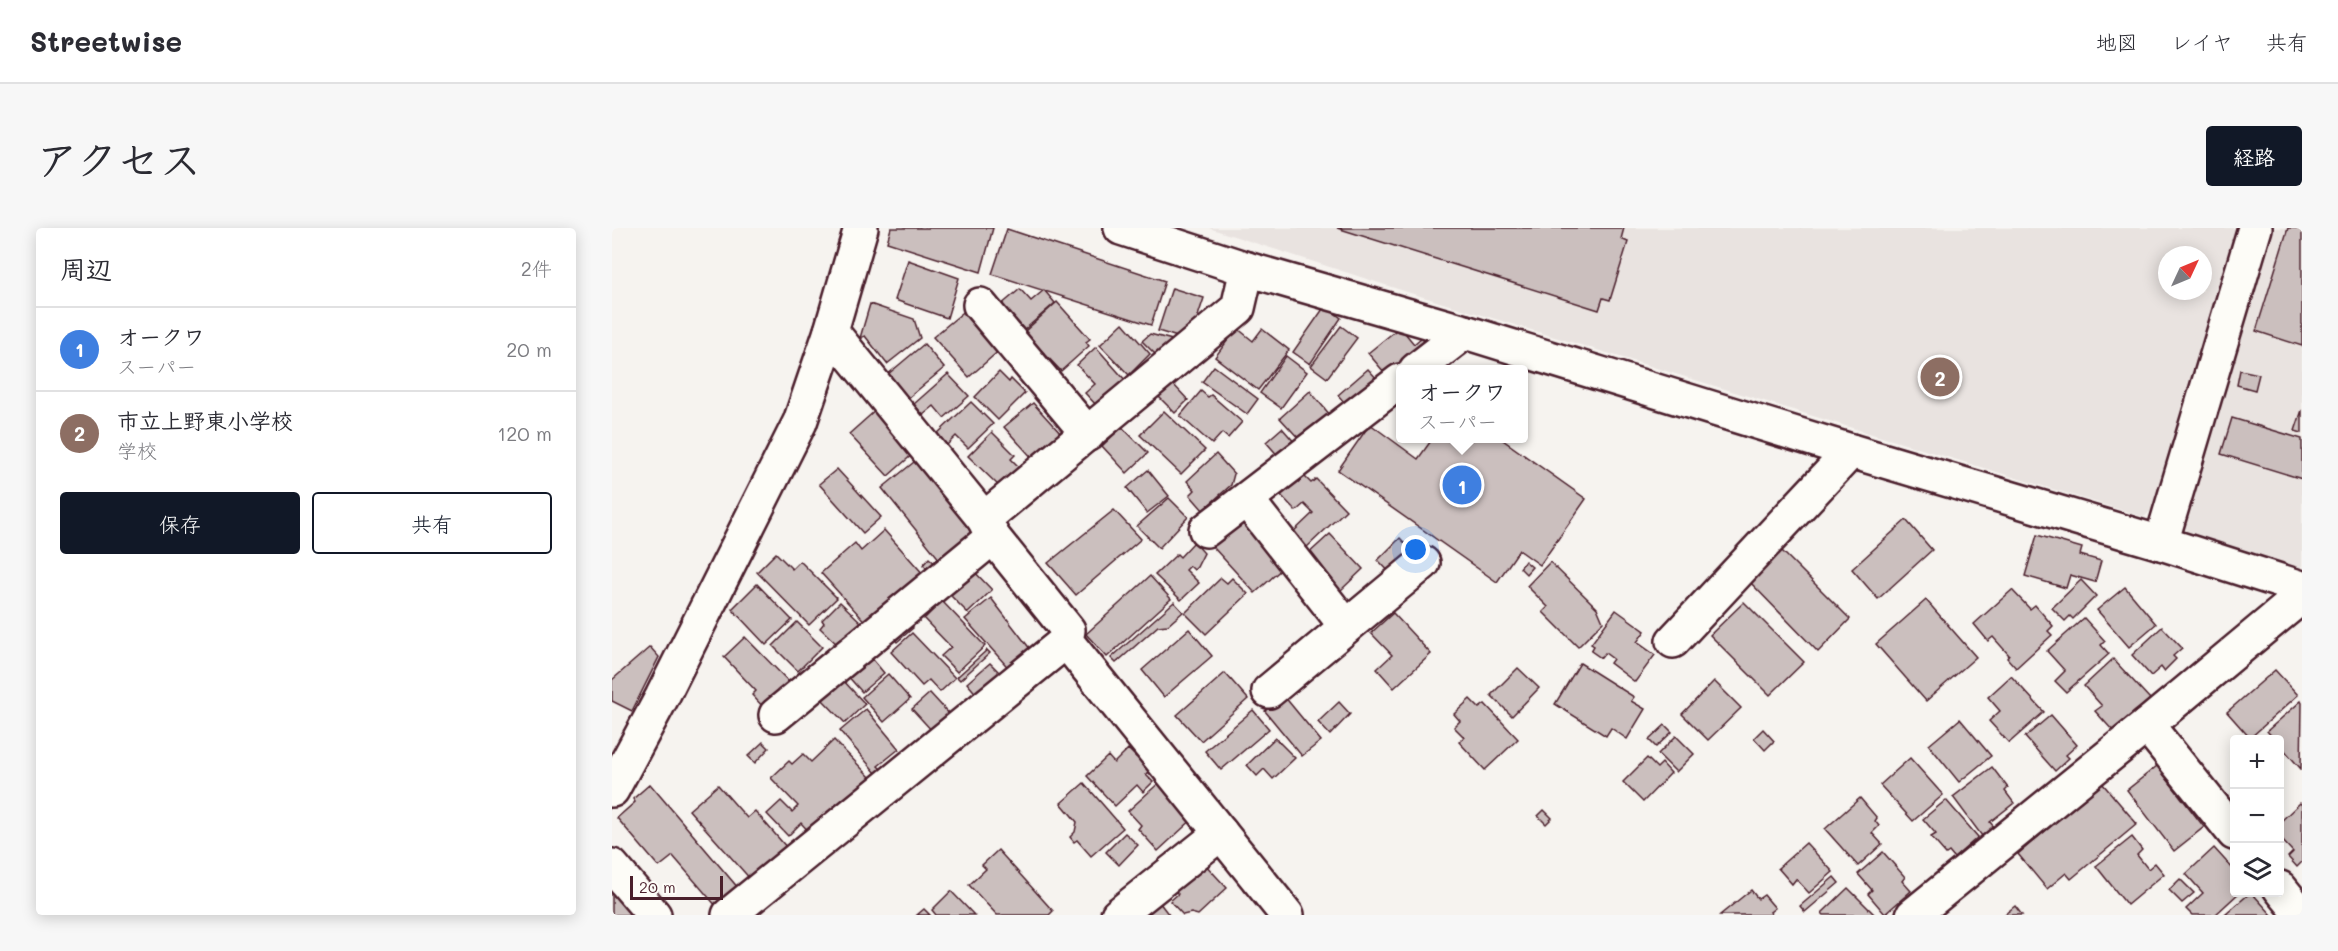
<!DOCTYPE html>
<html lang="ja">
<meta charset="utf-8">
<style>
:root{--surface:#fff;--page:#f7f7f7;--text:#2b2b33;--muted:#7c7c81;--line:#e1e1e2;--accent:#111827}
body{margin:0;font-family:Mali,"Klee One",sans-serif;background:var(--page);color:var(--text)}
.controls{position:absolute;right:18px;bottom:18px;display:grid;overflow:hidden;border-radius:6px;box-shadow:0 3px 15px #0003}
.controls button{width:54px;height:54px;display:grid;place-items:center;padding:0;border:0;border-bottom:2px solid var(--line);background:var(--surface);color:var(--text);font:30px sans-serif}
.compass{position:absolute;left:1546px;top:18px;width:54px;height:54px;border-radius:50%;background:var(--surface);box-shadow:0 3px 15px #0003;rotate:46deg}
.scale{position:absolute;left:18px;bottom:15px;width:93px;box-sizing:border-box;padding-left:6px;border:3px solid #4a1f2b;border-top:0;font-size:16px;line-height:21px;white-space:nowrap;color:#4a1f2b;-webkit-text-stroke:4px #fdfcf7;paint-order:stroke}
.you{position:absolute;left:804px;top:322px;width:21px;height:21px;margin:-15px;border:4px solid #fff;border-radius:50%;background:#1a73e8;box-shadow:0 0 0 9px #1a73e833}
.badge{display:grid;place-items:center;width:39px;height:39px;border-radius:50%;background:var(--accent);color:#fff;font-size:20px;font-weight:700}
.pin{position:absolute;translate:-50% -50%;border:3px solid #fff;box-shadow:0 2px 6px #0006}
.popup{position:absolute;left:784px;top:137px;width:132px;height:78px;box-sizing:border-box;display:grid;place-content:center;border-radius:6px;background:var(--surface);filter:drop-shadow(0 2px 4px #0005);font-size:20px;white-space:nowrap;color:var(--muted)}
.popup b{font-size:22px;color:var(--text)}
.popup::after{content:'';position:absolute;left:50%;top:100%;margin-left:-12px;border:12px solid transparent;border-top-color:var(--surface)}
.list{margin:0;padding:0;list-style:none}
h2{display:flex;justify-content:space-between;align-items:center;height:78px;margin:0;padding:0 24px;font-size:26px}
h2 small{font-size:20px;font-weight:400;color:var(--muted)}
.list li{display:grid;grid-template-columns:39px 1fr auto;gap:18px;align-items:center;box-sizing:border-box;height:84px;padding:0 24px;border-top:2px solid var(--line)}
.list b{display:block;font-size:22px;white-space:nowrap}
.list p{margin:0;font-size:20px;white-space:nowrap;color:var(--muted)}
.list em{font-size:20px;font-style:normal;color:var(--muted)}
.actions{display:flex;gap:12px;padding:18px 24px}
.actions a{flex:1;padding:14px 0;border:2px solid var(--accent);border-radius:6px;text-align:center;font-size:21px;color:var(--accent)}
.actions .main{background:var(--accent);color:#fff}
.icon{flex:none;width:33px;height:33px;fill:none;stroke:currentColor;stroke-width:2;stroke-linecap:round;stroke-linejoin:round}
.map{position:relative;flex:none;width:1690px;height:687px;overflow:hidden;border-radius:6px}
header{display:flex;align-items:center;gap:36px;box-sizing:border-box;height:84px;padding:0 30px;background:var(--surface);border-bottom:2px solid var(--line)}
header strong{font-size:28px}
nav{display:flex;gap:33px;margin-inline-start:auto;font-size:21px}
.intro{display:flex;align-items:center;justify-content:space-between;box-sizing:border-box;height:144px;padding:0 36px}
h1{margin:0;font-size:42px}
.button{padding:15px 27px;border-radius:6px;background:var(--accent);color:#fff;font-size:21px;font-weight:700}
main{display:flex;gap:36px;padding:0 36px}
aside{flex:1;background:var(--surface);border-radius:6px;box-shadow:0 3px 15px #0003}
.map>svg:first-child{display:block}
.built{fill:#e9e3e0;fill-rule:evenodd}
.building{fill:#cbbfbe;stroke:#4a1f2b;stroke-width:1.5}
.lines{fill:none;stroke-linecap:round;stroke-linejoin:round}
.minor-casing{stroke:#4a1f2b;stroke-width:38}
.tertiary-casing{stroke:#4a1f2b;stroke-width:38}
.minor{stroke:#fdfcf7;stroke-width:33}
.tertiary{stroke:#fdfcf7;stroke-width:33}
</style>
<header>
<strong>Streetwise</strong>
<nav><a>地図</a><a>レイヤ</a><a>共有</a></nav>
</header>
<div class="intro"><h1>アクセス</h1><a class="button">経路</a></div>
<main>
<aside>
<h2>周辺<small>2件</small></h2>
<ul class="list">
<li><span class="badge" style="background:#3f7fe0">1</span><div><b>オークワ</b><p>スーパー</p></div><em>20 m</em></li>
<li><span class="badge" style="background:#8d6e63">2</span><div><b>市立上野東小学校</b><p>学校</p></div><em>120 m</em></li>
</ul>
<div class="actions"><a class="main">保存</a><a>共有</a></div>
</aside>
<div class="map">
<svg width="1690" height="687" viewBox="0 0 1690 687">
<rect width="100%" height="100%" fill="#f6f3ef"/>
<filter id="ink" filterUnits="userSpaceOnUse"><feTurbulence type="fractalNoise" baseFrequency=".0167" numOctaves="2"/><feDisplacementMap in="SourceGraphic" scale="12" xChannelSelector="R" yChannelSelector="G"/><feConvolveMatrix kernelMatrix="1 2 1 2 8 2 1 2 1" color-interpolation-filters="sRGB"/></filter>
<g filter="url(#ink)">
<!-- built -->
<g class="built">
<path d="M 597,0 L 1627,0 L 1545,277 L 1532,289 L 795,64 ZM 1555,27 L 1591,27 L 1591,63 L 1555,63 Z"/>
<polygon points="1659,0 1690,0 1690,340 1570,304"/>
</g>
<!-- building -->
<g class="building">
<polygon points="279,0 381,0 369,44 275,14"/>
<polygon points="725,0 1012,0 1009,11 1016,14 998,72 991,70 987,82"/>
<polygon points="1676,0 1690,0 1690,118 1644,103"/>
<polygon points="395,1 553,53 539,97 380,46"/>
<polygon points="296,32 347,50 335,90 283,72"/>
<polygon points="560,60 592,70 582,100 576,98 572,111 546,103"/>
<polygon points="408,61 419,73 432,62 443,75 411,103 389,77"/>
<polygon points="445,74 478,111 474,114 477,118 449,143 412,104"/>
<polygon points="258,76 302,91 308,110 275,136 253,108 248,110"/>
<polygon points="713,78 729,90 698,136 681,124"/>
<polygon points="355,81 390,120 357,149 321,109"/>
<polygon points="511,95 538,126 517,147 488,117"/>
<polygon points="729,98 745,110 715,150 699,138"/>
<polygon points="788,99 802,116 809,110 816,117 777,150 756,125"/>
<polygon points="625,100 641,113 650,101 677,122 646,162 603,129"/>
<polygon points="538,106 560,112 545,128 530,113"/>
<polygon points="312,116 332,140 295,171 275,147"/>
<polygon points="484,119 514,153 485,178 473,165 483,156 465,137"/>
<polygon points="674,128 695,144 669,180 648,165"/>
<polygon points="602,138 646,171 635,186 590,154"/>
<polygon points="756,141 767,153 737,180 726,167"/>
<polygon points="1628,142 1647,146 1643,162 1625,157"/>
<polygon points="387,144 397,154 399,151 413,165 386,192 363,169"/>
<polygon points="336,146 357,168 332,190 322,178 311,187 302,176"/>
<polygon points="560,155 576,172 563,185 546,168"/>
<polygon points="589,163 596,169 599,167 630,194 616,210 610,205 600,216 568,188"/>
<polygon points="698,163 718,187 689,213 668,190"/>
<polygon points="359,174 381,196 356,220 344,208 335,217 325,206"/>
<polygon points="421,175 449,206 422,232 392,199"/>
<polygon points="264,182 302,225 276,248 237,206"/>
<polygon points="1690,182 1690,205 1683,203"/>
<polygon points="552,183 593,222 569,246 528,207"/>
<polygon points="1620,190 1690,211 1690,251 1609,226"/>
<polygon points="758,196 806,231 821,210 888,210 974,271 928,337 907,322 885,354 726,242"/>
<polygon points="510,199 536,225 515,245 490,218"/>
<polygon points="670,200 684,216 668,230 654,214"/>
<polygon points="380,204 403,227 399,231 407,239 387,258 356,228"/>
<polygon points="604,226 622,246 619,257 591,282 578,267 583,262 575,253"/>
<polygon points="307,230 369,307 332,337 270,260"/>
<polygon points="225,241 269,289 251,305 207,256"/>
<polygon points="536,242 557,268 535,285 515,260"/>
<polygon points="688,244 699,255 704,251 734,282 694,320 680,305 701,285 692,276 684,283 667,265"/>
<polygon points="557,270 576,289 547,320 525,298"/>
<polygon points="502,282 529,311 464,367 436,335"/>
<polygon points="631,292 673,338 643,365 601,319"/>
<polygon points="1294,292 1320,322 1266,371 1240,341"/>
<polygon points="272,302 313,348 257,398 209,345 243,315 249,323"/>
<polygon points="718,306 751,341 728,363 695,327"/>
<polygon points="1425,307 1470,320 1468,327 1489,333 1483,354 1458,347 1454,360 1413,348"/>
<polygon points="788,310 804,327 782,349 766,332"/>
<polygon points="582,314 592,325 585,339 582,342 578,338 574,342 587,355 569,372 543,347 565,326 568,329"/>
<polygon points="1168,321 1238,391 1206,424 1136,352"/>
<polygon points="164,325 180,341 188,333 225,370 197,397 145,344"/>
<polygon points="317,330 326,338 320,345 311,337"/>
<polygon points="913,333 920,339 914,346 908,340"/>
<polygon points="938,334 985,380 991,394 966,419 931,384 936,379 915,358"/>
<polygon points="358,339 380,362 356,385 334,363"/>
<polygon points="538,348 559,371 495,429 474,406"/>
<polygon points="609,350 615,355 620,350 636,366 594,406 573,385"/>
<polygon points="1469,352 1484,368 1461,391 1458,388 1453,393 1440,380"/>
<polygon points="145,356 180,392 154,417 120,381"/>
<polygon points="1513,359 1544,396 1517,419 1485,382"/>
<polygon points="1400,362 1418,381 1423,377 1441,398 1436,403 1440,407 1404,440 1395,430 1397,427 1381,409 1376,413 1362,396"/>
<polygon points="379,370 422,426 400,444 353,391"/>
<polygon points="1314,372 1364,429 1314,473 1264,416"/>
<polygon points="330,373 373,418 345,444 329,428 339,419 312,391"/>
<polygon points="228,374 251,396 228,419 208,400 212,395 210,392"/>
<polygon points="562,374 571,384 556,397 546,398 504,435 499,430"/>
<polygon points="1132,374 1192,434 1158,467 1098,407"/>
<polygon points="1004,382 1033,403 1025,414 1043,427 1023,454 998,435 1001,431 993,425 989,430 979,423 982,418 979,416"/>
<polygon points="781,385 819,426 782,460 765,441 780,427 759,405"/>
<polygon points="1472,390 1493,413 1489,417 1497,426 1454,464 1443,453 1453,443 1435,423"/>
<polygon points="293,392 301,400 285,414 278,406"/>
<polygon points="185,394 210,419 186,443 161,418"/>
<polygon points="1550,399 1570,420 1561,428 1564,431 1552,443 1549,439 1539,448 1520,427"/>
<polygon points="577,401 600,428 552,469 530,442"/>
<polygon points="300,405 343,450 328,464 317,452 310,458 279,424"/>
<polygon points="133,409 179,456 153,481 140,467 144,463 112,429"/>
<polygon points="38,419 47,429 20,483 0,473 0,452"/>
<polygon points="375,422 378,425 348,452 345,449"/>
<polygon points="257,427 272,445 250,464 234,446"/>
<polygon points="1501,431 1538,471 1502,504 1483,483 1490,478 1472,458"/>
<polygon points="378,435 389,446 366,468 355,455"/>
<polygon points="968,435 1022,469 1019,473 1033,481 1015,511 999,500 994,508 943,476"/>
<polygon points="906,440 927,460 900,488 879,467"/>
<polygon points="1663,442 1686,467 1638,510 1615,484"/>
<polygon points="613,445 636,471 589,513 565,487"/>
<polygon points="276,446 298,471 272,494 250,469"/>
<polygon points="1399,448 1432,484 1397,515 1377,493 1388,483 1376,469"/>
<polygon points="230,451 253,476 233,495 209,470"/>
<polygon points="1102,453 1129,480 1096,512 1070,486"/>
<polygon points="318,465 340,489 322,505 300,481"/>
<polygon points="672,468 709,513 690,528 653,483"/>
<polygon points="858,471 867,480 873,476 906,511 873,542 847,514 852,509 842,499 848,493 842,486"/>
<polygon points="1689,473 1690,475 1689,541 1668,517 1668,512 1663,512 1655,503"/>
<polygon points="727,474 738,486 718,507 706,494"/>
<polygon points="254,481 287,521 266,538 269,541 264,545 228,503"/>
<polygon points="641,482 657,501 609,542 593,523"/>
<polygon points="1439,487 1465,517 1454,527 1457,530 1443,543 1413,509"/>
<polygon points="1348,491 1379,528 1347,554 1317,517"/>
<polygon points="1053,497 1060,504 1044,519 1037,512"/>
<polygon points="1151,501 1162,513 1153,522 1142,510"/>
<polygon points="1064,508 1082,526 1064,544 1046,526"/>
<polygon points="663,510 683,530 661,551 652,541 645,548 635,537"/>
<polygon points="222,512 259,550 200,607 189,595 176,608 155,586 169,573 180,584 186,578 159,550 177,533 180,536 191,526 199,534"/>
<polygon points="151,514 157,520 143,535 136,528"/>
<polygon points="516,521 524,529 528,525 542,539 534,547 541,554 531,564 525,557 503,578 475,548 496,528 502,535"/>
<polygon points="1035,530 1045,540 1050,535 1059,545 1031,574 1011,554"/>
<polygon points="1298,530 1331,567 1301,593 1268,557"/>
<polygon points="1545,538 1592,599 1562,623 1515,562"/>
<polygon points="1380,539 1396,560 1393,563 1402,575 1378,594 1382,599 1370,608 1341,569"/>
<polygon points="550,552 584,588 546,623 526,601 529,597 516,583"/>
<polygon points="472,555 511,600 479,628 465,612 462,614 458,609 463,604 465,594 449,575"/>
<polygon points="1490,555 1525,596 1459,651 1454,645 1435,661 1406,626"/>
<polygon points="38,556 127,661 105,679 61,628 47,639 5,590 23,574 21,571"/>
<polygon points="106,557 135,590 143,583 176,621 140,653 77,582"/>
<polygon points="1248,570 1265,590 1263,593 1267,598 1260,605 1270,616 1246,638 1213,601"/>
<polygon points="1334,572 1366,609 1342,630 1337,624 1334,626 1319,609 1324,606 1311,591"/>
<polygon points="1688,575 1690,577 1690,634 1685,639 1676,629 1681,624 1668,610 1668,594"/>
<polygon points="932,582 940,590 934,596 926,588"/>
<polygon points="513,605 526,617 507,637 494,624"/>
<polygon points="1520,609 1530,622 1525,627 1536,641 1543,635 1552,646 1515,677 1484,638"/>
<polygon points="1194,615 1221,644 1197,665 1184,651 1180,656 1166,640"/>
<polygon points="1602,620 1622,642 1622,664 1628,664 1603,687 1580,687 1574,681 1591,665 1574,646"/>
<polygon points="386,622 441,683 437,687 385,687 357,657 374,641 370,637"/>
<polygon points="1271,624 1293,649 1290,653 1299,663 1273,686 1256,666 1260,662 1246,646"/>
<polygon points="590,633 615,660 586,687 579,685 571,687 558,673 566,666 560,660"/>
<polygon points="1222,649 1227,655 1193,684 1188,678"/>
<polygon points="0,651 29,687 0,687"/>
<polygon points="1568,651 1582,665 1570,675 1557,662"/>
<polygon points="1236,660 1263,687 1212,687 1210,685"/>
<polygon points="1139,662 1146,671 1152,667 1163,680 1158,684 1160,687 1108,687"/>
<polygon points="339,663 362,687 324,687 320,682"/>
<polygon points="1639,664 1660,687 1613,687"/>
<polygon points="544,670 557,687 523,687"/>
<polygon points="1403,678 1410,687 1392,687"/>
<polygon points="312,681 318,687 305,687"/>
</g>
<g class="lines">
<!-- minor casing -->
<g class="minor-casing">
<g id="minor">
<polyline points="509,0 635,41 853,104 1239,223 1549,315 1690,360"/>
<polyline points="368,77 476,206"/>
<polyline points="219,103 372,291 381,309 456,402 454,413 675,687"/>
<polyline points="804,142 853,104"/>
<polyline points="635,272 734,398"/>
<polyline points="372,291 626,80 635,41"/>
<polyline points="594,302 788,153"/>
<polyline points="1549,315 1643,0"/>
<polyline points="1061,413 1239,223"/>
<polyline points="657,463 811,335"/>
<polyline points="164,487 381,309"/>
<polyline points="1535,497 1622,605"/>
<polyline points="0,638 42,687"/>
<polyline points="1668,660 1690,687"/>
<polyline points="117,687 454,413"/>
<polyline points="506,687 609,605"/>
<polyline points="1301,687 1535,497 1690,368"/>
</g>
</g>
<!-- tertiary casing -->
<g class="tertiary-casing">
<polyline id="tertiary" points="0,562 50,469 188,194 219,103 249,0"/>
</g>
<!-- minor -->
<use href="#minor" class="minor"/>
<!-- tertiary -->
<use href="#tertiary" class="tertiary"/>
</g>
</g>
</svg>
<div class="controls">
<button>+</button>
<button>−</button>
<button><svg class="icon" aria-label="layers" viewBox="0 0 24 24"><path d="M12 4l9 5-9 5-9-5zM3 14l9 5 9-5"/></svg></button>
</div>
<svg class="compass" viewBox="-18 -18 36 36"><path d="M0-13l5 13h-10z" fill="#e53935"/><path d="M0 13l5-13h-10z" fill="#7c7c81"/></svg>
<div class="scale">20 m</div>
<div class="you"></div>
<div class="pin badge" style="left:850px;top:257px;background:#3f7fe0">1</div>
<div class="popup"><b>オークワ</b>スーパー</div>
<div class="pin badge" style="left:1328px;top:149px;background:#8d6e63">2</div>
</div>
</main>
